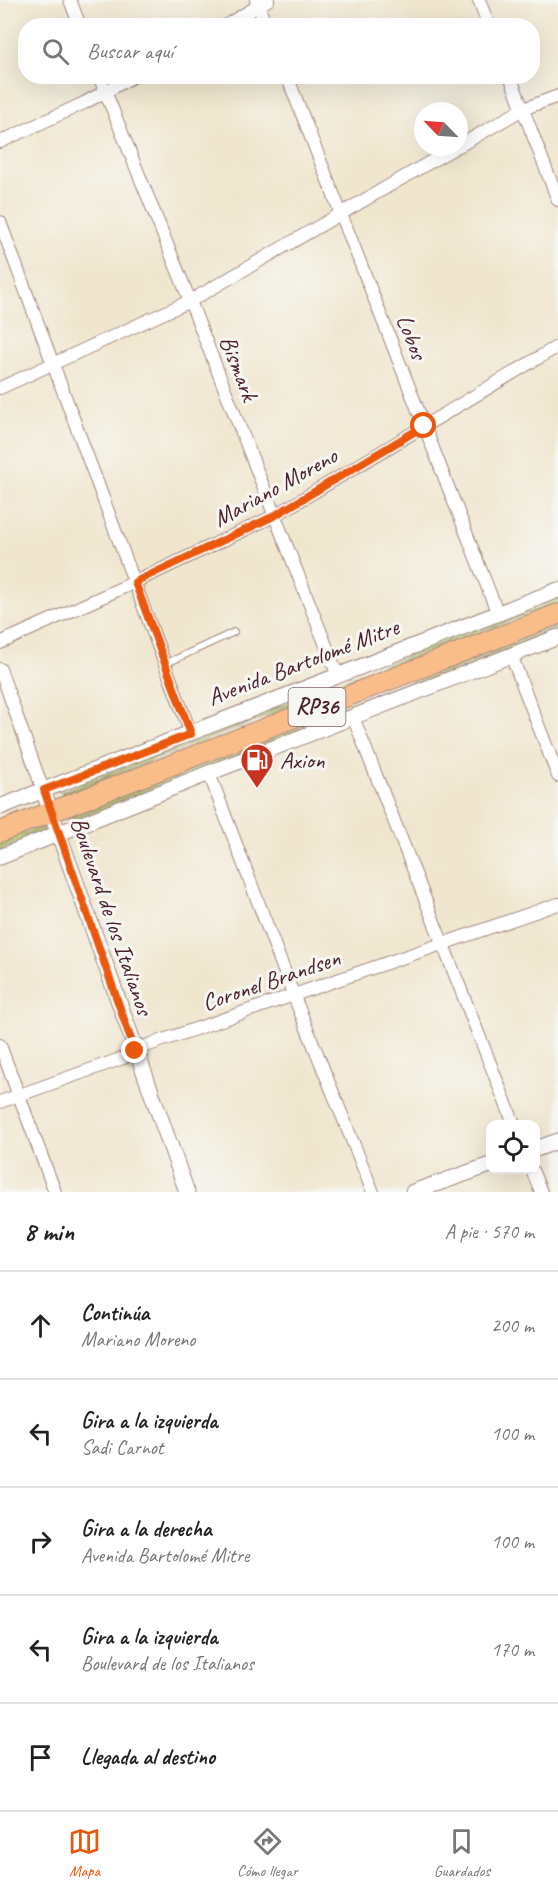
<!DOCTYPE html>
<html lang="es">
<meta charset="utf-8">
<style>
:root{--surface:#fff;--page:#f6f6f6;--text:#222;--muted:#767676;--line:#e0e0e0;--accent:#ea580c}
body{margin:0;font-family:Caveat,sans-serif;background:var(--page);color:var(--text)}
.controls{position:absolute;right:18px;bottom:18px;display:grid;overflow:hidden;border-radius:12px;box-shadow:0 6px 24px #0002}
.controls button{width:54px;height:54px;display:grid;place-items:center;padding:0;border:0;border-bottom:2px solid var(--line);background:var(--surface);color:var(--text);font:30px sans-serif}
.compass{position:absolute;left:414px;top:102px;width:54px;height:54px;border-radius:50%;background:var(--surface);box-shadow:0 6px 24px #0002;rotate:295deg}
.stop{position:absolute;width:18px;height:18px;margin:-14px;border:4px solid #ea580c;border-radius:50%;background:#fff}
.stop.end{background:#ea580c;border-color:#fff;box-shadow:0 2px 6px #0008}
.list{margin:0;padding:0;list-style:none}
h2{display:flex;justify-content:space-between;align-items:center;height:78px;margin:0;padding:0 24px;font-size:26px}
h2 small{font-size:20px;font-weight:400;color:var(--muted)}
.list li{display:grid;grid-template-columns:39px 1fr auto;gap:18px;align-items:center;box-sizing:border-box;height:108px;padding:0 24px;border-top:2px solid var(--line)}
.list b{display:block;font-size:22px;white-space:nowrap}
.list p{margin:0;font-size:20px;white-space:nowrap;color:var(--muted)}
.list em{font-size:20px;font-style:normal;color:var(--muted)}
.icon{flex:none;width:33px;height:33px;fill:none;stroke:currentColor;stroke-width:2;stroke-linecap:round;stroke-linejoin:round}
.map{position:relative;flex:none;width:558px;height:1192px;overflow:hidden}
.search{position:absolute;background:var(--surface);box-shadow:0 6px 24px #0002;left:18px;right:18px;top:18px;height:66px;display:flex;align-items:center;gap:15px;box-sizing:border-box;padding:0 21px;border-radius:24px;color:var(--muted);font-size:22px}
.sheet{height:618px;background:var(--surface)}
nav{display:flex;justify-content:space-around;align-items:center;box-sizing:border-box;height:84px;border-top:2px solid var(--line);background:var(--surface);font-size:16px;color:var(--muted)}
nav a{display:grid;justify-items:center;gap:3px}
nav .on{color:var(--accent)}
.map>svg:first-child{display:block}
.green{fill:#bcd174;stroke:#837850;stroke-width:1.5}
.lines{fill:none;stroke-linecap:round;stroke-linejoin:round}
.service-casing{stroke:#9d827c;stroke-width:8}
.minor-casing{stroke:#9d827c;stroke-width:14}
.tertiary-casing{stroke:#9d827c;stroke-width:17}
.primary-casing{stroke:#9d827c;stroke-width:22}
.service{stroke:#fff;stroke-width:6}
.minor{stroke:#fff;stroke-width:12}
.tertiary{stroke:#fff;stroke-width:15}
.primary{stroke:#f8bd89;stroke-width:20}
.route{stroke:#ea580c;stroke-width:8}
.labels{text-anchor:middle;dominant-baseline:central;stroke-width:6;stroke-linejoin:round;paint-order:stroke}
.shield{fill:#f6f6f2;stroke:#7e6067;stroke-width:1.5}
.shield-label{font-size:22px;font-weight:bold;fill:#4a1f2b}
.street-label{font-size:24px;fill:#4a1f2b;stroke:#f6f6f2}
.poi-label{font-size:24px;fill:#4a1f2b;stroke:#f6f6f2;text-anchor:start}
</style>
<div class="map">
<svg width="558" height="1192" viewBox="0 0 558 1192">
<rect width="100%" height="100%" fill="#f6f6f2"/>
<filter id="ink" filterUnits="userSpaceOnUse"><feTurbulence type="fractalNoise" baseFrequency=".0167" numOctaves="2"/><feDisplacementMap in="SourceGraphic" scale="12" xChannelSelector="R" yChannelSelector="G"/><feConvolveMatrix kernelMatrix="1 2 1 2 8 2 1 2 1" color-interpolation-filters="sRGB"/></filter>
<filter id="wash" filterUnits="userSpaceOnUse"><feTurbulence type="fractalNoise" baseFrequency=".008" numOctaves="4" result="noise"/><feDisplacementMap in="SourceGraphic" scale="24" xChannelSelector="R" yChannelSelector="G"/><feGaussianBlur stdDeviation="1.35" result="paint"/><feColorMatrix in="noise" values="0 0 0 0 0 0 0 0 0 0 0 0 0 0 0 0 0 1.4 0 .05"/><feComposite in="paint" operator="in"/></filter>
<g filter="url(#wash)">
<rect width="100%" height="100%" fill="#f0e6ce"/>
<!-- green -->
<g class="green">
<polygon points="558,597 558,602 64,795 61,792"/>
<polygon points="558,626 558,630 74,820 72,818 72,816"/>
<polygon points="42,827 44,831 42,832 0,850 0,843"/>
</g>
</g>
<g filter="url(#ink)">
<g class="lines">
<!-- service casing -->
<g class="service-casing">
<polyline id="service" points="165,664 234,632"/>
</g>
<!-- minor casing -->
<g class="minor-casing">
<g id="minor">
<polyline points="70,0 80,26"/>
<polyline points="256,0 266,26"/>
<polyline points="479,0 489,26"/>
<polyline points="225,26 268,0"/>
<polyline points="99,76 190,301 338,676"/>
<polyline points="287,76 498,614"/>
<polyline points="510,76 558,200"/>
<polyline points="0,142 84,103 134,76"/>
<polyline points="459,146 523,109 558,96"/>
<polyline points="0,222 191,734"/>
<polyline points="0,388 190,301 456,147"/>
<polyline points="0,643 135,582 274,516 558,346"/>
<polyline points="511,655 558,776"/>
<polyline points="0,669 43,790"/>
<polyline points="353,717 514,1124"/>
<polyline points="209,773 293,994 373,1192"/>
<polyline points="0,1045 55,1192"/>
<polyline points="0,1102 123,1058 143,1047 558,904"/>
<polyline points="532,1170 541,1192"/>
</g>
</g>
<!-- tertiary casing -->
<g class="tertiary-casing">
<g id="tertiary">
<polyline points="43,790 187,1192"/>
<polyline points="0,807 558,590"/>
<polyline points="0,857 209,773 558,637"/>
<polyline points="536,1149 558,1141"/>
<polyline points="413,1192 490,1165"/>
</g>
</g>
<!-- primary casing -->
<g class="primary-casing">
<polyline id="primary" points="0,832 558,614"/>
</g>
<!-- service -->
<use href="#service" class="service"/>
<!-- minor -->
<use href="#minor" class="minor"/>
<!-- tertiary -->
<use href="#tertiary" class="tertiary"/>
<!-- primary -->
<use href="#primary" class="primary"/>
</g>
</g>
<g class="lines" filter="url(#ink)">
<!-- route -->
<polyline class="route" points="135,1051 44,790 191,734 135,582 274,516 424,426"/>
</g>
<!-- icons -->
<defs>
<g id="fuel-pin" transform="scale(1.725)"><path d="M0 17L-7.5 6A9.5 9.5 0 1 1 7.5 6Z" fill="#c8321e" stroke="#f6f6f2"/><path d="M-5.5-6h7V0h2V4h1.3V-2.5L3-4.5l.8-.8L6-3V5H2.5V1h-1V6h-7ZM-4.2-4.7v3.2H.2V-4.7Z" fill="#fff"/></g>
</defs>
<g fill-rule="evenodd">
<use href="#fuel-pin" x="257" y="760"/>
</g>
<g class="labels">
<!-- shield labels -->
<rect class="shield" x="288.5" y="688" width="57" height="38" rx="4.5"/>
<g class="shield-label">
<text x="317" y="707">RP36</text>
</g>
<!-- street labels -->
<g class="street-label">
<text transform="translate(412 337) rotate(69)">Lobos</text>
<text transform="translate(239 368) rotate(69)">Bismark</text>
<text transform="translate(275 487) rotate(-29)">Mariano Moreno</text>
<text transform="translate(303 662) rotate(-21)">Avenida Bartolomé Mitre</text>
<text transform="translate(112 916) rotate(71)">Boulevard de los Italianos</text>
<text transform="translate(271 980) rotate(-19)">Coronel Brandsen</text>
</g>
<!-- poi labels -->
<g class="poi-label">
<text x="280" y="760">Axion</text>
</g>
</g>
</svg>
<div class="controls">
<button><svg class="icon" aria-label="locate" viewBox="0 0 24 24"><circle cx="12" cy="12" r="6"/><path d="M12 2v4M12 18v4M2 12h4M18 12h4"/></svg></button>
</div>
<svg class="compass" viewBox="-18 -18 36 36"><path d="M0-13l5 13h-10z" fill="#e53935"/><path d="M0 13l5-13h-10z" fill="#767676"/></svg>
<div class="stop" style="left:424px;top:426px"></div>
<div class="stop end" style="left:135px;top:1051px"></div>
<div class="search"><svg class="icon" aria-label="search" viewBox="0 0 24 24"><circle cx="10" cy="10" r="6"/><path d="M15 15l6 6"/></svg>Buscar aquí</div>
</div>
<section class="sheet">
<h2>8 min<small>A pie · 570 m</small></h2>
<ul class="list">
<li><svg class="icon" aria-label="ahead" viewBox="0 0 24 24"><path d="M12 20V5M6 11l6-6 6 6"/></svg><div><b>Continúa</b><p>Mariano Moreno</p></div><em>200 m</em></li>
<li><svg class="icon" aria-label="left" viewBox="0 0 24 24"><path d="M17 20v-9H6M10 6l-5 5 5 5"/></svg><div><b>Gira a la izquierda</b><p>Sadi Carnot</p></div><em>100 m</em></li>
<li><svg class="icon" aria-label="right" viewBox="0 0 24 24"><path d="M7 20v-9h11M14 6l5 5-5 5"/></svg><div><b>Gira a la derecha</b><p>Avenida Bartolomé Mitre</p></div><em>100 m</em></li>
<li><svg class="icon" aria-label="left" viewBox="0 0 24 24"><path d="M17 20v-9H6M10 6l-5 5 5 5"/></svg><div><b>Gira a la izquierda</b><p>Boulevard de los Italianos</p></div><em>170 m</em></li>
<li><svg class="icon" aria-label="arrive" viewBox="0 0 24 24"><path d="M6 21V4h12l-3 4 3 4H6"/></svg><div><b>Llegada al destino</b></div></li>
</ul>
</section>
<nav>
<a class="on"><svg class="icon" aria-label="map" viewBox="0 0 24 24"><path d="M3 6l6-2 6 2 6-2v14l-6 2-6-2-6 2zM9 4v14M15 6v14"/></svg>Mapa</a>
<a><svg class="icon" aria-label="directions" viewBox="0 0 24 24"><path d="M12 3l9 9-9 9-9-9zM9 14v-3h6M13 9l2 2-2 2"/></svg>Cómo llegar</a>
<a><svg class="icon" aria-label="saved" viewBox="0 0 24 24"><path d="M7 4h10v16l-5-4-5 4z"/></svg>Guardados</a>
</nav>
